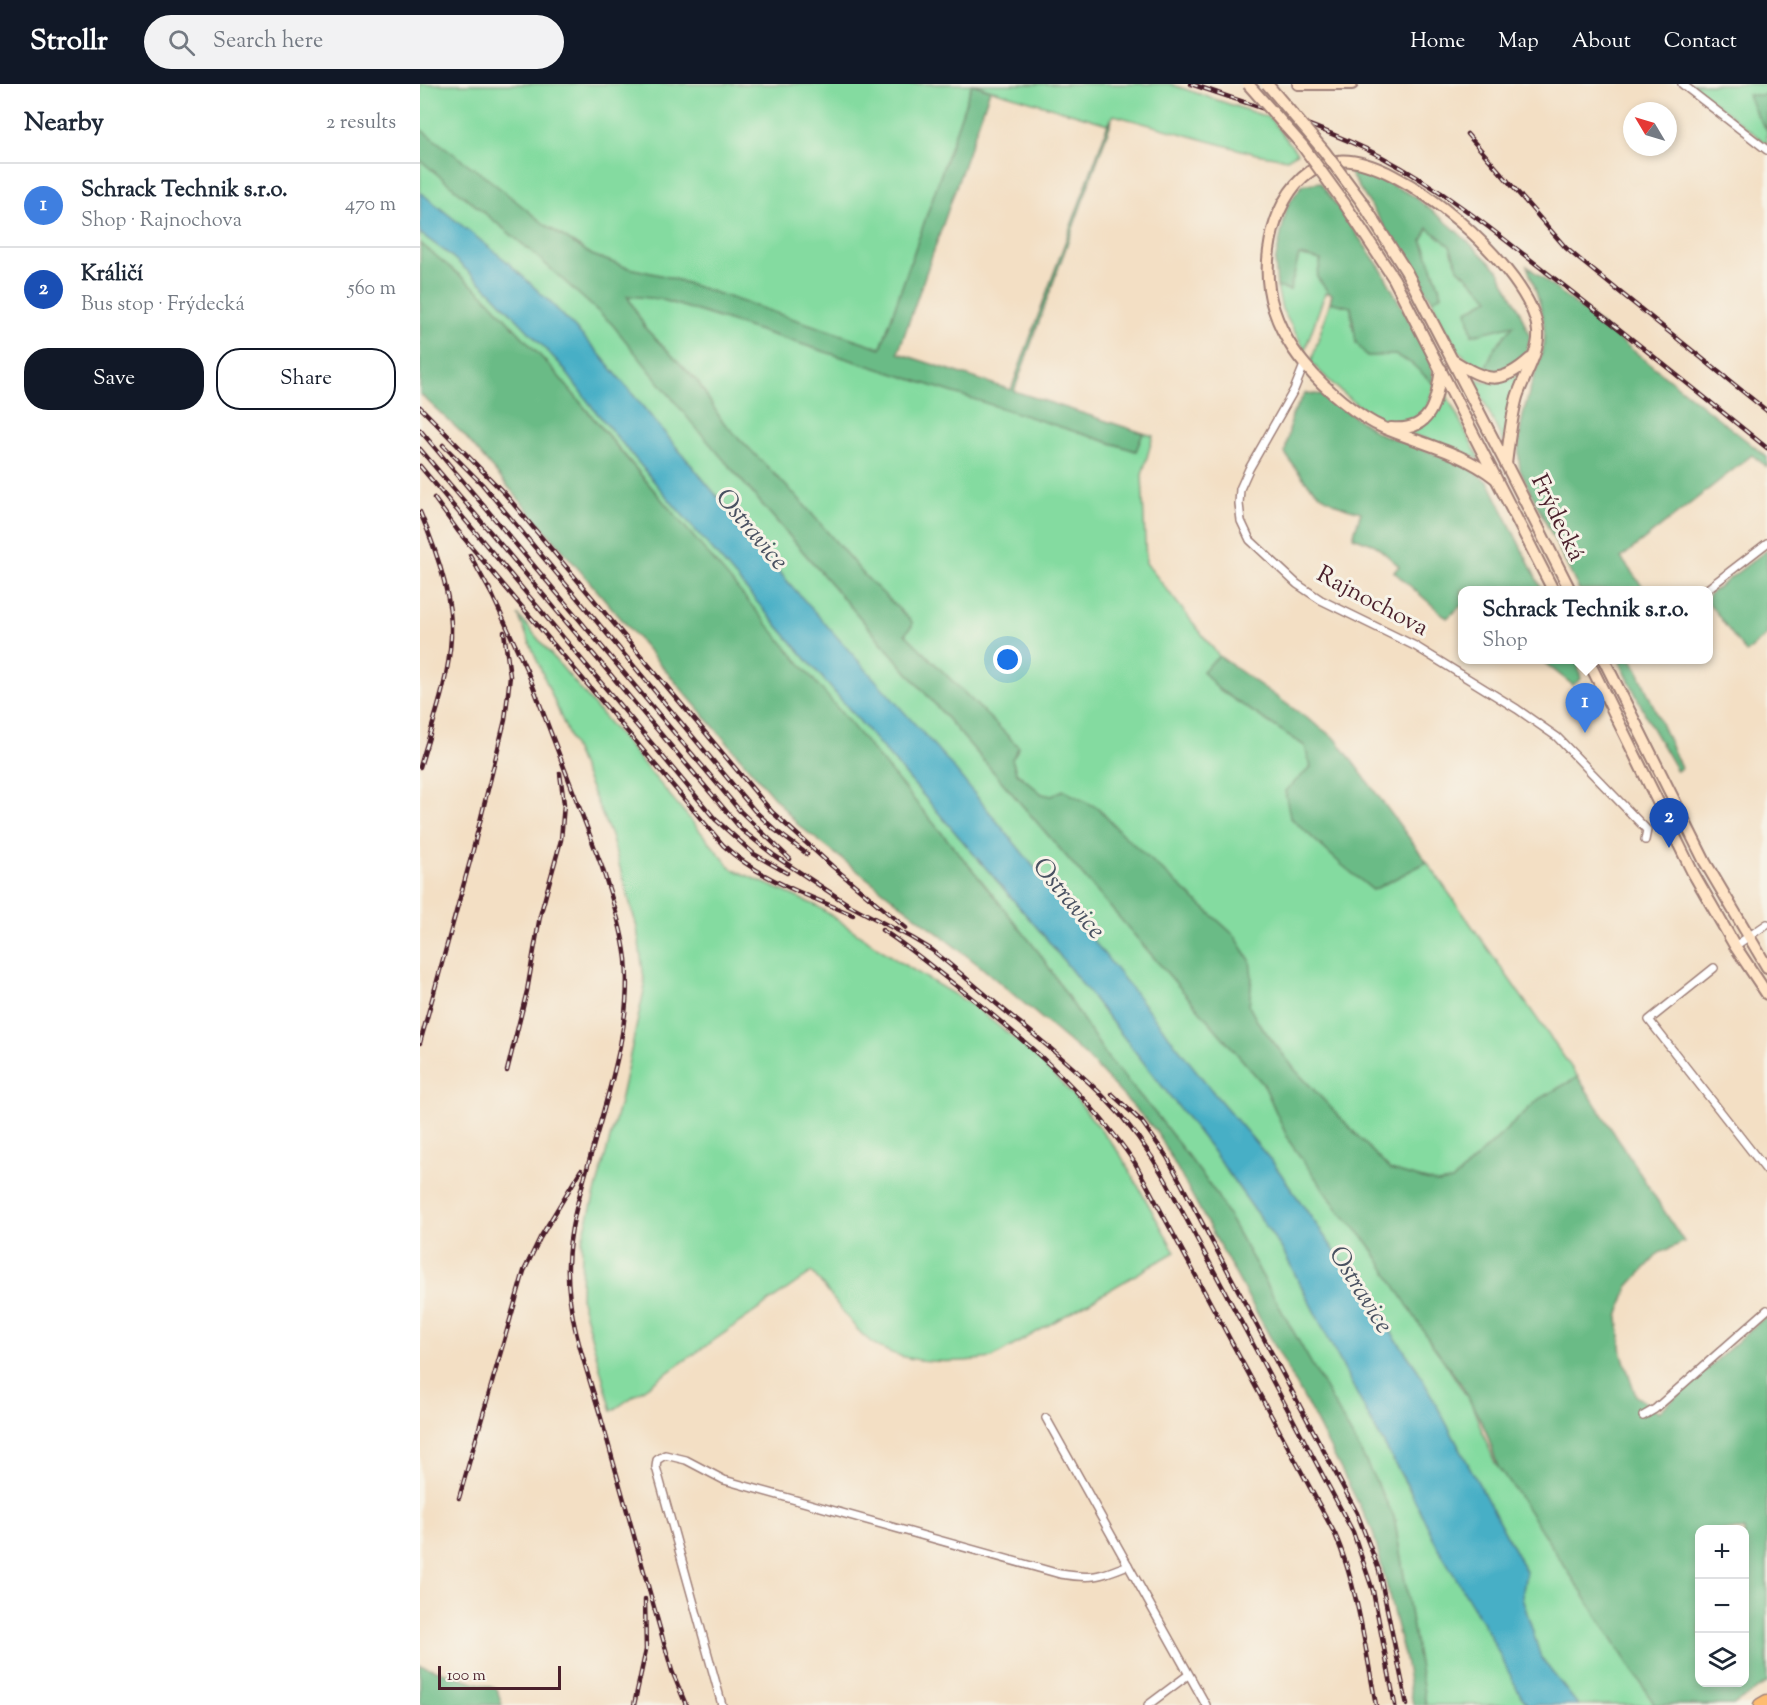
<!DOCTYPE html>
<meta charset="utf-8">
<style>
:root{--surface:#fff;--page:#f2f2f3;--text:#1f2937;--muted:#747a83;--line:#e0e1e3;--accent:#111827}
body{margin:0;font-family:"Sorts Mill Goudy",serif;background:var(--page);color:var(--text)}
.controls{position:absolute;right:18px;bottom:18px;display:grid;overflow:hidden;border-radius:12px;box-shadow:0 3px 9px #0003}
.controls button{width:54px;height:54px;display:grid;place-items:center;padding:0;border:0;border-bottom:2px solid var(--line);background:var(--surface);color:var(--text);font:30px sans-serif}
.compass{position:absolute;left:1203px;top:18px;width:54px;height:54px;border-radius:50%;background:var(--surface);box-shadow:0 3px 9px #0003;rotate:308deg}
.scale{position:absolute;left:18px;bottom:15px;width:123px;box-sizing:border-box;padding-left:6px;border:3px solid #4a1f2b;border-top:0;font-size:16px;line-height:21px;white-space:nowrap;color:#4a1f2b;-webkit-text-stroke:4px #f7f3e8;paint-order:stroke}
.you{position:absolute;left:588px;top:576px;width:21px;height:21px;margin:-15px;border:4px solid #fff;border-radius:50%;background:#1a73e8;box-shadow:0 0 0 9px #1a73e833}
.badge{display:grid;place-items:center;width:39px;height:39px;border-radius:50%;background:var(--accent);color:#fff;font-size:20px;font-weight:700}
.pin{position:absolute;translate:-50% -50px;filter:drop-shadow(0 2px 3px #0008)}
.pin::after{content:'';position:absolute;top:32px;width:21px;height:18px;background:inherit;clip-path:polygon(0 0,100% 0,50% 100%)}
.popup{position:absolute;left:1038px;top:502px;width:255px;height:78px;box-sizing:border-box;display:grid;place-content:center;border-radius:12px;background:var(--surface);filter:drop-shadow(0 2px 4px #0005);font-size:20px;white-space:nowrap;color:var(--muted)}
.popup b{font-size:22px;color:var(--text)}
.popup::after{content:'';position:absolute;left:50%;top:100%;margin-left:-12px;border:12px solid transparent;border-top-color:var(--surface)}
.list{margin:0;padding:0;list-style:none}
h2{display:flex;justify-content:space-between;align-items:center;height:78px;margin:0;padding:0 24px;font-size:26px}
h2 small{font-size:20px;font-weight:400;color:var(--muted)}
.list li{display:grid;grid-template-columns:39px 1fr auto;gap:18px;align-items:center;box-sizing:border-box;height:84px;padding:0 24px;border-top:2px solid var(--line)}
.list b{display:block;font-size:22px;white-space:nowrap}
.list p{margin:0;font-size:20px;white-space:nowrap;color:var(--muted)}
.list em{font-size:20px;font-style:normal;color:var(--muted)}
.actions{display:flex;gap:12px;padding:18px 24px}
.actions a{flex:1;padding:14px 0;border:2px solid var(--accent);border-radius:24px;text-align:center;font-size:21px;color:var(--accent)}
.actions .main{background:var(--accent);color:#fff}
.icon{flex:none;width:33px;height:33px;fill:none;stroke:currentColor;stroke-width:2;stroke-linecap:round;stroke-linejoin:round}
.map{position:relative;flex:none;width:1347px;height:1621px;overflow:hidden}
header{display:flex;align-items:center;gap:36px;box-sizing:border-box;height:84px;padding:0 30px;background:var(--accent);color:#fff}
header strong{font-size:28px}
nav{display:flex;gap:33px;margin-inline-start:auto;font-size:21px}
.search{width:420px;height:54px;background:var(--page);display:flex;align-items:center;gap:15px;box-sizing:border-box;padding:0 21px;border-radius:33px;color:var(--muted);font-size:22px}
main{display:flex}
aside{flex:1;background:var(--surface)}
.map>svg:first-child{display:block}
.green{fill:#84dba0;stroke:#677d66;stroke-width:1.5}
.forest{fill:#6bbb86;stroke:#5a6d58;stroke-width:1.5;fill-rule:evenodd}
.water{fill:#47afc6;stroke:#486778;stroke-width:1.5}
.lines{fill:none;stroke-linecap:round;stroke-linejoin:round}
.street-casing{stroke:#9e7f78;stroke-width:10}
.secondary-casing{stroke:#9e7f78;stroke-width:14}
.primary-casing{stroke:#9e7f78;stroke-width:15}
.street{stroke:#fff;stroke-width:7}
.secondary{stroke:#ffe4c6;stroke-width:10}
.primary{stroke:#febc70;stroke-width:12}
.rail-casing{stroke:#4a1f2b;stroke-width:4.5}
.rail{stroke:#f7f3e8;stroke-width:2;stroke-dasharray:7;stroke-linecap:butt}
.secondary-bridge-casing{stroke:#9e7f78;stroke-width:14;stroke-linecap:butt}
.secondary-bridge{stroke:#ffe4c6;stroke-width:10}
.labels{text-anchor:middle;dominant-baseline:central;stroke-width:6;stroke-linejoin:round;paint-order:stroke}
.street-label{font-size:24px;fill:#4a1f2b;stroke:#f7f3e8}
.water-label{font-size:26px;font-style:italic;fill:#495161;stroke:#f7f3e8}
</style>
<header>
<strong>Strollr</strong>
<div class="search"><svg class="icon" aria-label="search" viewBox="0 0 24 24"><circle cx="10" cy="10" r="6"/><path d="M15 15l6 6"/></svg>Search here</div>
<nav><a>Home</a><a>Map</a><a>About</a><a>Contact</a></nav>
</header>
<main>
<aside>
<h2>Nearby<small>2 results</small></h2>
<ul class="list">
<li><span class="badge" style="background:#3f7fe0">1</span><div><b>Schrack Technik s.r.o.</b><p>Shop · Rajnochova</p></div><em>470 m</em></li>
<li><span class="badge" style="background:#1a4fb4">2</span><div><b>Králičí</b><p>Bus stop · Frýdecká</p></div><em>560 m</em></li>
</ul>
<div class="actions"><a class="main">Save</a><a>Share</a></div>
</aside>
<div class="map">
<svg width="1347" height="1621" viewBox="0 0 1347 1621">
<rect width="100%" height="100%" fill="#f7f3e8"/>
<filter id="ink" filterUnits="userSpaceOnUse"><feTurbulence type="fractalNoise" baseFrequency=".0167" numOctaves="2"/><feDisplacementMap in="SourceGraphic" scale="12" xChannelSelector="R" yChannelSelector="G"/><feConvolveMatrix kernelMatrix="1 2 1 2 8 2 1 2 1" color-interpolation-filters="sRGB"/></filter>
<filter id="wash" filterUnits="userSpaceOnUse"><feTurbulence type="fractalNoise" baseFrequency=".008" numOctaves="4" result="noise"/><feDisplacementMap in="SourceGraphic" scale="24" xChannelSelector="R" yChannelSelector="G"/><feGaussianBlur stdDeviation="1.35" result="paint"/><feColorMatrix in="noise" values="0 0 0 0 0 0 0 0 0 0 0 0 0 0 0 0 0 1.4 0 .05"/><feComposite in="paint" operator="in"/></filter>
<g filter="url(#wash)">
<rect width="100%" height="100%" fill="#f3dfc4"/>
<!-- green -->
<g class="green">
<polygon points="0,0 750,0 850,34 877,69 867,75 836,70 694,31 688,40 552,0 461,264 248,193 205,183 172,171 128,143 0,45"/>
<polygon points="1271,0 1347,0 1347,60"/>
<polygon points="0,76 111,167 192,240 314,388 844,1001 869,1057 949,1160 1051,1319 1075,1379 1097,1408 1235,1621 1158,1621 1121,1575 1102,1513 1106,1488 997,1285 854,1080 797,1013 558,714 374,505 176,266 131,219 85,176 0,108"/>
<path d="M 1009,143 L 1031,162 L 1038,184 L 1070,214 L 1052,251 L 1095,240 L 1075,263 L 1065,285 C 1033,272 1025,246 1012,216 L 1022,210 L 1002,156 Z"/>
<polygon points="0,149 30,171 71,208 141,281 173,324 253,420 626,854 790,1063 862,1165 951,1337 1066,1544 1101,1611 1108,1621 1006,1621 974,1433 937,1361 795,1108 739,1034 687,973 620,870 561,796 135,288 64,211 0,159"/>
<polygon points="879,171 901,176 897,193 909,209 905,209 885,266 862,225 857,203 870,206"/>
<polygon points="207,211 240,215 716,367 723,349 733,352 722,391 726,479 799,572 783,587 798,605 885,662 891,683 870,733 922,781 953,806 1007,778 1158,993 1119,1015 1032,1097 1017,1099 970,1086 876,987 837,937 829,922 832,893 815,852 701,749 678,724 622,710 596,688 592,675 599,663 484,549 492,542 492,538 445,492 379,415 302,337 278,298 226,245"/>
<path d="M 910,218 L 931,223 L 932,241 L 947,272 L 975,271 L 991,279 L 1014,300 C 1012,308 1010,320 1005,327 C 998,337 980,344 968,340 C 944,330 908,297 891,278 Z"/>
<path d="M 1102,288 L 1087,330 L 1084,360 L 1053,294 C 1074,301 1083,301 1102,288 Z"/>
<path d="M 1023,304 L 1060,376 L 1027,361 L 985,349 C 1014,339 1013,330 1023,304 Z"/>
<path d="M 98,531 L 312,785 L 397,822 L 478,877 L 552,921 L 610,967 L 654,1012 L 700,1070 L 755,1168 L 572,1274 C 527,1280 471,1283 438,1246 C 421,1228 408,1206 392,1188 L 192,1327 L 161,1216 L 162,1156 L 199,1022 L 225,902 L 217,844 L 191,752 Z"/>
</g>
<!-- forest -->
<g class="forest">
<path d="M 552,0 L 570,6 L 478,269 L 591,306 L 681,60 L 688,40 L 692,36 L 594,307 L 723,349 L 716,367 L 240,215 L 207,212 L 226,245 L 278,298 L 302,337 L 379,415 L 445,492 L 492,538 L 492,542 L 485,550 L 599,663 L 592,675 L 596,688 L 622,710 L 632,712 L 643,706 L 678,724 L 701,749 L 815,852 L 830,876 L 832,893 L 829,922 L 837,937 L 876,987 L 970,1086 L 1017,1099 L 1032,1097 L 1119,1015 L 1158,993 L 1264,1158 L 1239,1169 L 1208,1203 L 1198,1233 L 1202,1270 L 1216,1312 L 1239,1328 L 1347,1231 L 1347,1599 L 1313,1621 L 1235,1621 L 1097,1409 L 1078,1383 L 1066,1347 L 1041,1300 L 1011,1259 L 949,1160 L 917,1124 L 869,1057 L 844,1001 L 272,339 L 192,240 L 111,167 L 0,76 L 0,45 L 71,97 L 128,143 L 172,171 L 205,183 L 248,193 L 461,264 ZM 1280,1446 L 1324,1446 L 1324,1598 L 1280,1598 Z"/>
<polygon points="1347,8 1347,46 1336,30 1328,11 1344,11"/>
<polygon points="927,85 949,90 992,111 1031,142 1078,186 1098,223 1110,253 1107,268 1092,282 1076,288 1065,285 1075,263 1094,241 1052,251 1047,227 1070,214 1038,184 1030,162 1008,144 1002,156 1022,211 1012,216"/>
<polygon points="900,98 961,185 1011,277 1014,300 991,279 975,271 947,272 936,259 931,223 910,218 912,210 909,209 897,193 901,176 879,171 870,206 857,203 855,178 867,122 882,101"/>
<polygon points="0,159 64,211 135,288 208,376 317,504 561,796 620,870 687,973 739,1034 795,1108 937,1361 974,1433 1006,1621 993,1621 985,1575 953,1448 892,1329 737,1048 666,972 560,882 377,740 43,350 0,310"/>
<path d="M 1107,182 L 1347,373 L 1347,383 L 1332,371 L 1201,474 L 1225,506 L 1159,506 L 1100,386 C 1095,354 1105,320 1115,290 C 1118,280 1123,269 1124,259 C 1127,235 1115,203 1107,182 Z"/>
<path d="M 885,309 L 903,311 L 958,349 L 1045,381 L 1069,399 L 1122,506 L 1042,506 L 1042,521 L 1027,534 L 974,488 L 979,482 L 955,461 L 933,453 L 941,428 C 903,420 886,401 865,369 L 872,331 Z"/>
<polygon points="1347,466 1347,551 1326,569 1288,518 1288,511"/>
<polygon points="799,572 916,655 1007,778 953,806 922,781 870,733 865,707 891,683 885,662 798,605 783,587"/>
<polygon points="1121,576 1157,576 1161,595 1153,601"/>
<polygon points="1204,576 1213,576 1261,684 1257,687 1232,644 1200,578"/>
<polygon points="0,1581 77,1605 82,1621 0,1621"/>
</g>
<!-- water -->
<polygon class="water" points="0,108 85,176 131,219 176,266 367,497 527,676 662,842 797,1013 854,1080 997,1285 1106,1488 1102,1513 1121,1574 1158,1621 1108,1621 1101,1612 1066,1544 1018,1464 990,1406 951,1337 862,1165 790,1063 626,854 253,420 173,324 141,281 71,208 30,171 0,149"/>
</g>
<g filter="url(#ink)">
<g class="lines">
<!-- street casing -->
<g class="street-casing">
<g id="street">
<polyline points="1262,0 1347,66"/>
<polyline points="884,281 874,306 829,385 820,405 819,420 821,437 830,456 877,500 901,516 995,562 1097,625 1137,653 1227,746 1225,756"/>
<polyline points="1286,506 1347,459"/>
<polyline points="1315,862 1347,840"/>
<polyline points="1294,884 1229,936 1347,1087"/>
<polyline points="1223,1332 1235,1325 1347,1226"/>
<polyline points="626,1334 786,1621"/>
<path d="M 302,1621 L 236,1383 L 237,1376 L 245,1371 L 266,1376 L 304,1396 L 640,1490 C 672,1495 679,1493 708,1481"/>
<polyline points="728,1621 768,1591"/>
</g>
</g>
<!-- secondary casing -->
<g class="secondary-casing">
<g id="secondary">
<polyline points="878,0 932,0"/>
<polyline points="942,118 986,187 1086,380 1150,506"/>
<polyline points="924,119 974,195 1133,506"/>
<path d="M 1034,277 C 1066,297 1080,302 1110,275"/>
<path d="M 971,344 C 1012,348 1016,318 1021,285"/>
<path d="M 1075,394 C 1042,368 1002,360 964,344 C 938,333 904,304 886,282 C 868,261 853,233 849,205 C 842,159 862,85 917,77 C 978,69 1114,188 1118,248 C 1120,267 1103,294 1097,313 C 1091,335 1089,357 1086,380"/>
<polyline points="1168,576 1272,787 1315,862 1347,910"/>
<polyline points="1184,576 1285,778 1347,883"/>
</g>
</g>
<!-- primary casing -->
<g class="primary-casing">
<polyline id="primary" points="1340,1621 1347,1617"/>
</g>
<!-- street -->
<use href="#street" class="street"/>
<!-- secondary -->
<use href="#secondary" class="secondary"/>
<!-- primary -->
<use href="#primary" class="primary"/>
<!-- rail casing -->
<g class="rail-casing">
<g id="rail">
<path d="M 771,0 C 835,22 902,42 962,73 C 1022,105 1073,146 1126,188 C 1201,245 1274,305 1347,364"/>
<polyline points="1047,50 1146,164 1159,175 1347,327"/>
<polyline points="0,323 85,410 352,728 412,782 486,844"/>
<polyline points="0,346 320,727 370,775"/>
<polyline points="23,361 62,400 334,726 355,746 387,770"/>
<path d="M 0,365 L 322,746 L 355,772 L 429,821 L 492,854 L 512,866 C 542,890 570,915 600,939 C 660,989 706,1025 745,1095 L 933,1448 L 953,1507 L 975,1621"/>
<polyline points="0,382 295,735 334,770 367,789"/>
<path d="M 14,414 L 38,447 L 303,761 C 339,795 387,811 433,831"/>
<path d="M 0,428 C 15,463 33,514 31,553 C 29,596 12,641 0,683"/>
<polyline points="50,471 72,511"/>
<path d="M 69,504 L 108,589 L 182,783 C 191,812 202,843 206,875 C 212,943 188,1009 170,1074 C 160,1109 149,1144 148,1180 C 146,1232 167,1285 181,1334 C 205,1419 228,1503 252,1587 L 266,1621"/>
<path d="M 462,846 C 489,863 514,885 539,904 C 605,956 667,1009 715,1079 L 915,1450 C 938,1504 945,1563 956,1621"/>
<polyline points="0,959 52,770 85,636 90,592 84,548"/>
<polyline points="87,987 107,907 120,832 141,756 144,720 140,689"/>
<polyline points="692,1010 722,1038 747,1073 937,1429 959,1486 987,1621"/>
<polyline points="39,1414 104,1187 120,1154 161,1086"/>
<polyline points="214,1621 226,1566 225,1515"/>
</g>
</g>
<!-- rail -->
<use href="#rail" class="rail"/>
<!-- secondary-bridge casing -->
<g class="secondary-bridge-casing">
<g id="secondary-bridge">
<polyline points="828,0 882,61 924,119"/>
<polyline points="847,0 904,67 942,118"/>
</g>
</g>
<!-- secondary-bridge -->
<use href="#secondary-bridge" class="secondary-bridge"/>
</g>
</g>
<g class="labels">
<!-- street labels -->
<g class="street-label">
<text transform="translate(1137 434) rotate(64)">Frýdecká</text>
<text transform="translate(952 518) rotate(28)">Rajnochova</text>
</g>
<!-- water labels -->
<g class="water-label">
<text transform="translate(331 446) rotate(50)">Ostravice</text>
<text transform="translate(648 815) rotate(50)">Ostravice</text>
<text transform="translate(940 1206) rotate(58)">Ostravice</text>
</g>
</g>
</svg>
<div class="controls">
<button>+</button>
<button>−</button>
<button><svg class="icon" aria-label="layers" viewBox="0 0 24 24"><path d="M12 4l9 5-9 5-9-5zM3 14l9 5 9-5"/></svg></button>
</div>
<svg class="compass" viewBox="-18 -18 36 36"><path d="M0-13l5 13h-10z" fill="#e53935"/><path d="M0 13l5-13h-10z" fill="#747a83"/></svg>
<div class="scale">100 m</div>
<div class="you"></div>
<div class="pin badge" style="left:1165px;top:649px;background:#3f7fe0">1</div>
<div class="popup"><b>Schrack Technik s.r.o.</b>Shop</div>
<div class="pin badge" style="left:1249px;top:764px;background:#1a4fb4">2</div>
</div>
</main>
